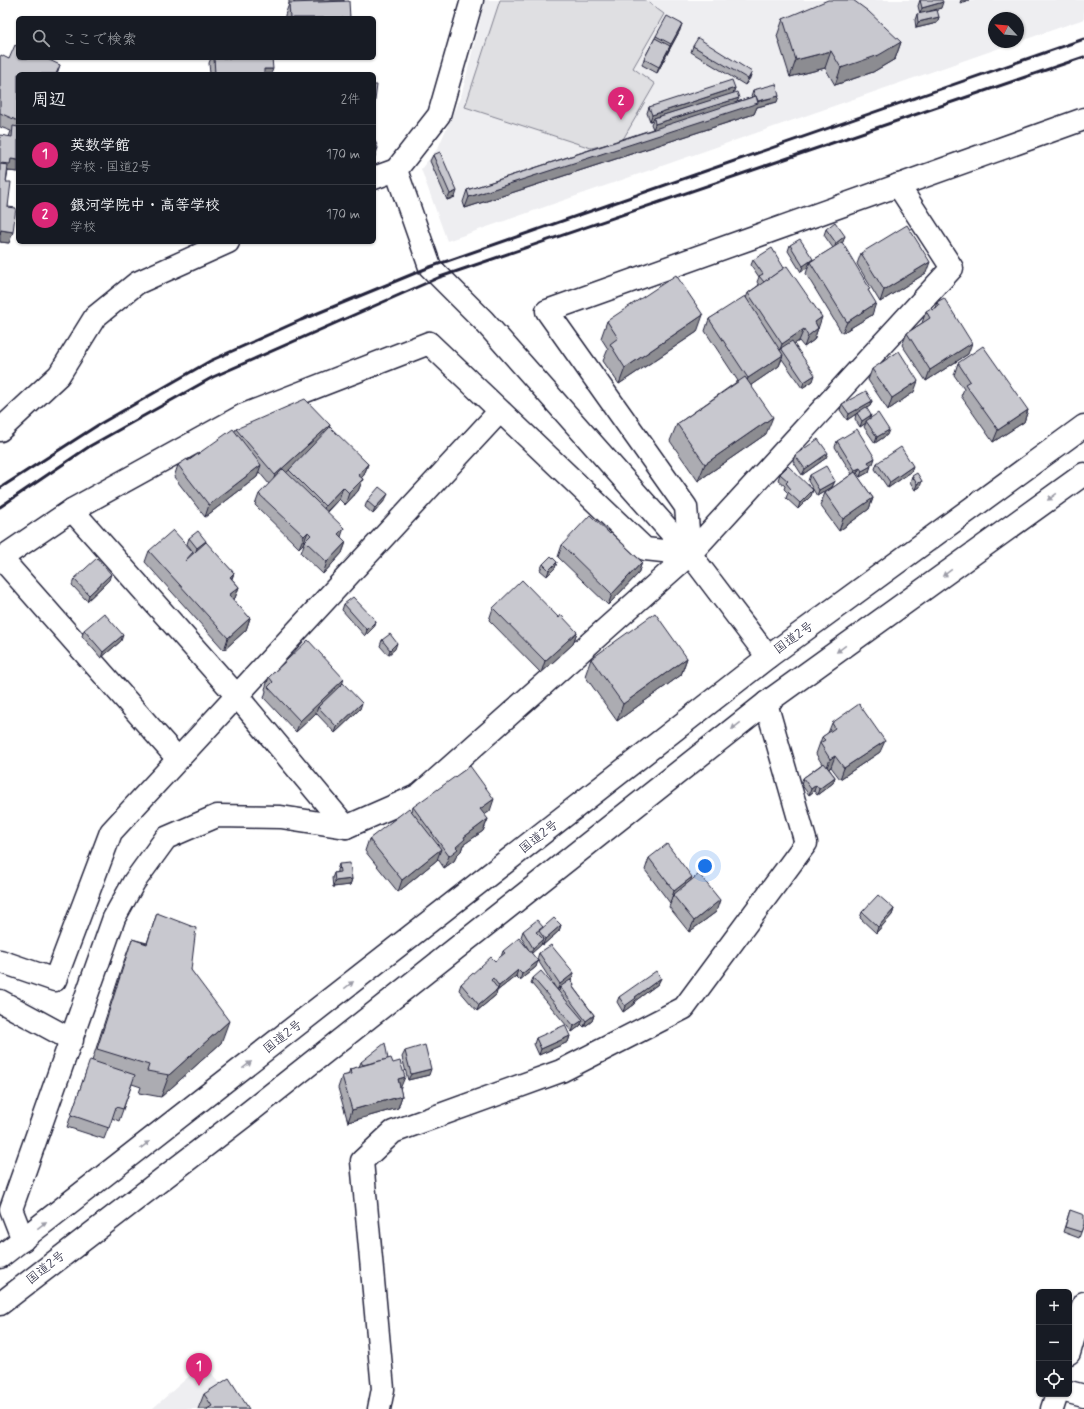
<!DOCTYPE html>
<html lang="ja">
<meta charset="utf-8">
<style>
:root{--surface:#171b24;--page:#242831;--text:#f1f3f6;--muted:#9ea1a6;--line:#363941;--accent:#db2777}
body{margin:0;font-family:Mynerve,"Klee One",sans-serif;background:var(--page);color:var(--text)}
.controls{position:absolute;right:12px;bottom:12px;display:grid;overflow:hidden;border-radius:6px;box-shadow:0 1px 3px #0004}
.controls button{width:36px;height:36px;display:grid;place-items:center;padding:0;border:0;border-bottom:1px solid var(--line);background:var(--surface);color:var(--text);font:20px sans-serif}
.compass{position:absolute;left:988px;top:12px;width:36px;height:36px;border-radius:50%;background:var(--surface);box-shadow:0 1px 3px #0004;rotate:296deg}
.you{position:absolute;left:705px;top:866px;width:14px;height:14px;margin:-10px;border:3px solid #fff;border-radius:50%;background:#1a73e8;box-shadow:0 0 0 6px #1a73e833}
.badge{display:grid;place-items:center;width:26px;height:26px;border-radius:50%;background:var(--accent);color:#fff;font-size:13px;font-weight:700}
.pin{position:absolute;translate:-50% -33px;filter:drop-shadow(0 1px 2px #0008)}
.pin::after{content:'';position:absolute;top:21px;width:14px;height:12px;background:inherit;clip-path:polygon(0 0,100% 0,50% 100%)}
.list{margin:0;padding:0;list-style:none}
h2{display:flex;justify-content:space-between;align-items:center;height:52px;margin:0;padding:0 16px;font-size:17px}
h2 small{font-size:13px;font-weight:400;color:var(--muted)}
.list li{display:grid;grid-template-columns:26px 1fr auto;gap:12px;align-items:center;box-sizing:border-box;height:60px;padding:0 16px;border-top:1px solid var(--line)}
.list b{display:block;font-size:15px;white-space:nowrap}
.list p{margin:0;font-size:13px;white-space:nowrap;color:var(--muted)}
.list em{font-size:13px;font-style:normal;color:var(--muted)}
.icon{flex:none;width:22px;height:22px;fill:none;stroke:currentColor;stroke-width:2;stroke-linecap:round;stroke-linejoin:round}
.map{position:relative;flex:none;width:1084px;height:1409px;overflow:hidden}
.search{position:absolute;background:var(--surface);box-shadow:0 1px 3px #0004;left:16px;top:16px;width:360px;height:44px;display:flex;align-items:center;gap:10px;box-sizing:border-box;padding:0 14px;border-radius:6px;color:var(--muted);font-size:15px}
.panel{position:absolute;background:var(--surface);box-shadow:0 1px 3px #0004;left:16px;top:72px;width:360px;height:172px;border-radius:6px}
.map>svg:first-child{display:block}
.built{fill:#eeeef1}
.green{fill:#dfdfe2;stroke:#80808e}
.lines{fill:none;stroke-linecap:round;stroke-linejoin:round}
.minor-casing{stroke:#22223b;stroke-width:25}
.trunk-casing{stroke:#22223b;stroke-width:25}
.minor{stroke:#fff;stroke-width:22}
.trunk{stroke:#fff;stroke-width:22}
.rail{stroke:#22223b;stroke-width:3}
.wall{fill:#acacb2;stroke:#22223b}
.shaded-wall{fill:#8c8c91;stroke:#22223b}
.building{fill:#c8c8cf;stroke:#22223b}
.oneway{fill:#9c9ca7}
.labels{text-anchor:middle;dominant-baseline:central;stroke-width:3.5;stroke-linejoin:round;paint-order:stroke}
.street-label{font-size:13px;fill:#22223b;stroke:#fff}
</style>
<div class="map">
<svg width="1084" height="1409" viewBox="0 0 1084 1409">
<rect width="100%" height="100%" fill="#fff"/>
<filter id="ink" filterUnits="userSpaceOnUse"><feTurbulence type="fractalNoise" baseFrequency=".025" numOctaves="2"/><feDisplacementMap in="SourceGraphic" scale="8" xChannelSelector="R" yChannelSelector="G"/><feConvolveMatrix kernelMatrix="1 2 1 2 8 2 1 2 1" color-interpolation-filters="sRGB"/></filter>
<g filter="url(#ink)">
<!-- built -->
<g class="built">
<polygon points="485,0 1084,0 1084,19 1018,42 1018,18 994,18 994,42 1017,42 447,241 421,169 438,148 462,93"/>
<polygon points="204,1363 239,1409 152,1409"/>
</g>
<!-- green -->
<polygon class="green" points="500,0 645,0 664,14 633,68 655,84 622,141 591,148 465,107"/>
<g class="lines">
<!-- minor casing -->
<g class="minor-casing">
<g id="minor">
<polyline points="396,170 430,267 483,320 690,554 768,657"/>
<polyline points="374,178 396,170 439,115 472,0"/>
<polyline points="0,430 59,375 95,317 137,283 228,242"/>
<polyline points="72,510 237,696 346,827"/>
<polyline points="1,558 178,759"/>
<polyline points="0,559 72,510 244,415 429,343 645,549 690,554 686,507 547,311 1084,119"/>
<polyline points="0,961 55,980 111,832 500,411"/>
<polyline points="0,1001 72,1040"/>
<polyline points="23,1240 11,1209 114,918 134,882 166,838 217,816 281,817 346,827 419,795 690,554 952,268 898,185"/>
<polyline points="1069,1353 1084,1303"/>
<polyline points="1069,1392 1084,1396"/>
<polyline points="379,1409 383,1389 362,1161 393,1132 561,1071 684,1008 806,843 766,703"/>
<polyline points="1052,1409 1057,1394"/>
</g>
</g>
<!-- trunk casing -->
<g class="trunk-casing">
<g id="trunk">
<polyline points="0,1257 768,657 1084,426"/>
<polyline points="0,1304 243,1117 766,703 1084,474"/>
</g>
</g>
<!-- minor -->
<use href="#minor" class="minor"/>
<!-- trunk -->
<use href="#trunk" class="trunk"/>
<!-- rail -->
<g class="rail">
<polyline points="0,488 98,425 210,361 301,320 430,267 1084,39"/>
<polyline points="0,507 90,446 213,377 440,277 1084,57"/>
</g>
</g>
<!-- wall -->
<g class="wall">
<polygon points="289,0 344,0 344,1 350,18 285,18 285,15 289,4"/>
<polygon points="920,0 941,8 929,11 939,17 937,23 916,28 915,20 917,14 920,14 918,6"/>
<polygon points="783,19 901,42 895,59 873,72 835,85 825,68 790,77 777,36"/>
<polygon points="680,30 657,73 642,65 644,59 656,36"/>
<polygon points="693,46 750,78 745,85 691,52"/>
<polygon points="0,57 9,59 60,65 57,74 18,74 18,172 8,171 6,182 8,207 9,243 0,242 9,137 11,131 0,127"/>
<polygon points="211,58 272,58 271,74 210,74 209,63"/>
<polygon points="735,88 733,93 737,102 752,97 751,96 753,90 777,102 757,107 754,114 465,208 463,202 467,190 653,129 651,124 653,120 650,121 647,113 649,107"/>
<polygon points="433,155 455,197 447,200 430,161"/>
<polygon points="826,229 843,242 842,243 869,292 872,315 842,333 806,274 808,267 801,272 788,251 790,245 813,260 833,248 824,235"/>
<polygon points="861,253 926,273 880,302 857,264"/>
<polygon points="753,260 818,328 814,340 804,347 799,341 794,344 813,381 802,388 782,359 779,366 751,385 766,434 698,481 670,441 677,424 738,381 705,331 709,319 746,298 748,293 759,285 757,282 759,277 751,265"/>
<polygon points="937,302 968,354 926,381 902,345 907,333 922,323 926,311 932,310 935,308"/>
<polygon points="607,321 697,332 619,384 603,361 608,349 601,338"/>
<polygon points="958,363 1028,410 1024,422 993,442 961,396 964,389 954,375"/>
<polygon points="872,369 914,392 888,410 868,380"/>
<polygon points="872,401 870,406 866,408 870,419 887,435 875,443 864,427 866,423 860,427 855,419 856,414 847,420 840,410 842,404"/>
<polygon points="330,425 328,429 368,464 364,475 361,478 363,479 358,491 345,505 339,499 327,512 341,537 346,542 342,553 323,574 301,553 304,544 303,544 299,548 255,505 259,494 269,484 259,472 257,477 205,517 174,477 178,465 188,461 235,431 236,429"/>
<polygon points="837,441 873,464 870,465 869,472 860,477 857,473 856,474 873,498 869,509 839,531 820,505 825,493 852,474 835,447"/>
<polygon points="795,455 826,458 802,475 793,461"/>
<polygon points="877,463 911,472 888,488 875,469"/>
<polygon points="780,474 811,496 798,509 786,498 788,493 784,489 785,486 778,480"/>
<polygon points="810,475 835,481 832,487 817,496 808,481"/>
<polygon points="912,476 920,487 915,490 910,482"/>
<polygon points="385,500 373,514 365,507 367,501"/>
<polygon points="610,534 642,562 638,574 608,605 558,557 562,545"/>
<polygon points="189,538 205,543 234,573 232,579 239,587 235,598 233,600 250,618 246,630 224,650 145,562 149,551 193,552 193,554 194,553 187,544"/>
<polygon points="557,562 555,568 547,576 540,570 543,564"/>
<polygon points="74,579 109,580 87,601 72,585"/>
<polygon points="344,604 376,621 374,627 365,636 342,610"/>
<polygon points="493,608 559,618 577,632 573,644 541,673 489,620"/>
<polygon points="84,630 121,641 101,658 82,636"/>
<polygon points="382,640 395,649 388,655 380,646"/>
<polygon points="687,658 681,675 617,721 585,676 591,659"/>
<polygon points="269,677 342,684 360,709 335,733 316,713 296,732 264,698 266,691 265,689"/>
<polygon points="832,723 880,752 840,779 831,767 829,769 835,777 833,783 817,795 814,791 809,795 801,784 803,778 822,764 816,754 822,737 828,733"/>
<polygon points="413,807 490,811 484,815 488,819 483,831 463,845 461,851 457,855 454,861 444,868 438,859 437,860 398,892 365,851 369,839 412,811"/>
<polygon points="649,858 691,881 716,912 689,932 669,907 671,902 670,903 645,870"/>
<polygon points="339,864 352,879 350,885 333,887 332,878 334,873 337,872 337,870"/>
<polygon points="894,909 892,915 876,933 860,918 862,912"/>
<polygon points="157,913 191,970 221,1043 161,1097 139,1093 141,1087 132,1084 119,1121 112,1118 104,1139 67,1127 86,1072 92,1061 124,961 132,939 147,943"/>
<polygon points="561,925 559,931 543,945 542,943 541,945 531,953 536,967 520,980 516,976 497,991 496,995 477,1011 459,990 461,984 495,961 501,957 503,951 530,952 521,937 523,931 543,927 543,928"/>
<polygon points="539,953 574,973 572,979 571,980 574,984 573,987 594,1015 592,1021 584,1027 581,1024 580,1026 572,1032 531,983 533,978 559,991 560,988 557,990 537,959"/>
<polygon points="661,978 658,984 635,1001 634,1004 623,1012 617,1002 619,997"/>
<polygon points="570,1036 568,1042 539,1055 534,1044 536,1038"/>
<polygon points="405,1051 429,1075 408,1080 402,1057"/>
<polygon points="388,1059 400,1089 402,1096 398,1108 348,1122 338,1088 342,1076 348,1075 350,1069 359,1067 361,1062"/>
<polygon points="1070,1210 1084,1224 1079,1238 1063,1232"/>
<polygon points="204,1394 249,1409 198,1409"/>
</g>
<!-- shaded-wall -->
<g class="shaded-wall">
<polygon points="295,0 344,0 340,12 290,14"/>
<polygon points="961,0 969,0 960,3"/>
<polygon points="943,2 941,8 920,14 922,8"/>
<polygon points="939,17 937,23 916,28 918,22"/>
<polygon points="682,24 680,30 669,50 671,44"/>
<polygon points="901,42 895,59 873,72 835,85 841,68"/>
<polygon points="670,46 668,52 657,73 659,67"/>
<polygon points="831,51 825,68 790,77 796,60"/>
<polygon points="264,69 273,69 271,74 262,74"/>
<polygon points="752,72 750,78 745,85 748,79"/>
<polygon points="735,88 733,94 654,118 653,120 650,121 652,115"/>
<polygon points="779,96 777,102 757,107 754,114 465,208 469,197 756,102"/>
<polygon points="739,98 736,104 653,130 655,124"/>
<polygon points="378,148 374,159 374,150"/>
<polygon points="11,159 18,160 18,172 8,171 6,176 0,175 0,163"/>
<polygon points="457,191 455,197 447,200 450,194"/>
<polygon points="1,230 13,232 9,243 0,242 0,232"/>
<polygon points="845,236 843,242 834,249 836,243"/>
<polygon points="813,259 810,262 808,267 801,272 803,266"/>
<polygon points="930,262 926,273 880,302 884,290"/>
<polygon points="876,303 872,315 842,333 847,322"/>
<polygon points="703,315 697,332 619,384 625,368"/>
<polygon points="822,317 818,329 815,322"/>
<polygon points="818,328 814,340 804,347 808,336"/>
<polygon points="804,329 799,341 783,351 781,348 779,354 778,355 782,344"/>
<polygon points="972,343 968,354 926,381 930,370"/>
<polygon points="783,355 779,366 744,390 748,378"/>
<polygon points="815,375 813,381 802,388 804,382"/>
<polygon points="918,381 914,392 888,410 892,398"/>
<polygon points="872,401 870,406 857,414 857,413 856,414 847,420 849,414"/>
<polygon points="1028,410 1024,422 993,442 998,430"/>
<polygon points="871,415 869,421 866,421 866,423 860,427 862,421"/>
<polygon points="773,417 766,434 698,481 705,464"/>
<polygon points="330,425 326,436 271,487 275,475"/>
<polygon points="889,430 887,435 875,443 877,437"/>
<polygon points="828,453 826,458 802,475 805,469"/>
<polygon points="875,458 873,464 866,468 868,462"/>
<polygon points="368,464 364,475 354,486 358,475"/>
<polygon points="261,465 257,477 205,517 209,505"/>
<polygon points="871,466 869,472 860,477 862,471"/>
<polygon points="913,466 911,472 888,488 890,482"/>
<polygon points="860,468 857,473 853,476 855,470"/>
<polygon points="363,479 358,491 345,505 349,493"/>
<polygon points="835,481 832,487 817,496 819,490"/>
<polygon points="922,481 920,487 915,490 917,484"/>
<polygon points="343,487 339,499 321,517 325,506"/>
<polygon points="813,490 811,496 798,509 800,503"/>
<polygon points="388,494 385,500 373,514 375,508"/>
<polygon points="873,498 869,509 839,531 843,519"/>
<polygon points="344,528 340,540 338,534"/>
<polygon points="308,532 303,544 299,548 304,536"/>
<polygon points="206,541 204,547 195,554 197,548"/>
<polygon points="346,542 342,553 323,574 327,562"/>
<polygon points="557,562 555,568 547,576 549,570"/>
<polygon points="642,562 638,574 608,605 612,594"/>
<polygon points="234,573 229,584 230,577"/>
<polygon points="111,574 109,580 87,601 89,595"/>
<polygon points="239,587 235,598 225,607 229,595"/>
<polygon points="250,618 246,630 224,650 228,638"/>
<polygon points="376,621 374,627 365,636 367,630"/>
<polygon points="577,632 573,644 541,673 545,661"/>
<polygon points="123,635 121,641 101,658 103,652"/>
<polygon points="397,643 395,649 388,655 390,650"/>
<polygon points="687,658 681,675 617,721 623,704"/>
<polygon points="344,679 340,690 318,707 316,713 296,732 300,721"/>
<polygon points="362,703 360,709 335,733 337,727"/>
<polygon points="885,741 880,752 840,779 844,768"/>
<polygon points="835,756 831,767 826,770 830,759"/>
<polygon points="835,777 833,783 817,795 819,789"/>
<polygon points="816,785 814,791 809,795 811,789"/>
<polygon points="494,799 490,811 476,821 480,809"/>
<polygon points="488,819 483,831 463,845 461,851 457,855 454,861 444,868 449,856 464,837"/>
<polygon points="441,849 437,860 398,892 402,880"/>
<polygon points="692,877 688,888 673,895 670,903 674,891"/>
<polygon points="352,879 350,885 333,887 335,881"/>
<polygon points="720,900 716,912 689,932 694,921"/>
<polygon points="894,909 892,915 876,933 878,927"/>
<polygon points="561,925 559,931 543,945 545,939"/>
<polygon points="543,939 541,945 531,954 533,948"/>
<polygon points="538,961 536,967 520,980 522,974"/>
<polygon points="518,970 516,976 497,991 496,995 477,1011 479,1005 498,989 499,986"/>
<polygon points="574,973 572,979 561,987 560,987 557,990 560,984"/>
<polygon points="661,978 658,984 635,1001 634,1004 623,1012 625,1006 635,997"/>
<polygon points="594,1015 592,1021 584,1027 586,1021"/>
<polygon points="583,1020 580,1026 572,1032 574,1026"/>
<polygon points="229,1021 221,1043 161,1097 169,1075"/>
<polygon points="570,1036 568,1042 539,1055 541,1049"/>
<polygon points="431,1069 429,1075 408,1080 411,1074"/>
<polygon points="405,1077 400,1089 398,1079"/>
<polygon points="402,1096 398,1108 348,1122 352,1110"/>
</g>
<!-- building -->
<g class="building">
<polygon points="828,0 853,0 868,11 901,42 879,55 841,68 831,51 796,60 783,19"/>
<polygon points="920,0 942,0 943,2 922,8"/>
<polygon points="349,1 350,18 290,18 289,3"/>
<polygon points="937,10 939,17 918,22 917,14"/>
<polygon points="667,16 682,24 671,44 656,36"/>
<polygon points="655,38 670,46 659,67 644,59"/>
<polygon points="698,38 752,72 748,79 693,46"/>
<polygon points="15,45 18,47 18,58 45,58 60,65 56,74 18,74 18,121 0,113 0,57 1,55 9,59"/>
<polygon points="214,58 272,58 273,69 264,69 264,74 215,74"/>
<polygon points="732,80 735,88 652,115 649,107"/>
<polygon points="776,84 779,96 758,101 756,96 755,96 753,90"/>
<polygon points="374,85 377,85 374,108"/>
<polygon points="737,92 739,98 655,124 654,118"/>
<polygon points="756,96 758,103 469,197 467,190"/>
<polygon points="13,126 18,127 18,160 11,159 10,164 0,163 0,135 12,137"/>
<polygon points="374,138 378,148 374,150"/>
<polygon points="440,152 457,191 450,194 433,155"/>
<polygon points="0,164 8,165 6,182 11,182 8,207 16,208 13,232 1,230 0,234"/>
<polygon points="835,222 845,236 836,243 826,229"/>
<polygon points="907,225 930,262 884,290 861,253"/>
<polygon points="800,239 813,259 803,266 790,245"/>
<polygon points="842,242 870,289 868,290 876,303 847,322 810,262"/>
<polygon points="772,248 784,268 764,282 759,276 763,274 753,260"/>
<polygon points="787,266 822,317 815,322 818,328 808,336 804,329 782,344 748,293"/>
<polygon points="676,275 703,315 625,368 610,344 618,338 607,321"/>
<polygon points="745,296 783,355 748,378 709,319"/>
<polygon points="944,298 972,343 930,370 907,333 930,318 926,311 931,308 932,310 939,306 937,302"/>
<polygon points="792,341 815,375 804,382 781,348"/>
<polygon points="983,346 1028,410 998,430 965,384 970,381 958,363"/>
<polygon points="899,351 918,381 892,398 872,369"/>
<polygon points="745,377 773,417 705,464 677,424"/>
<polygon points="866,391 872,401 849,414 842,404"/>
<polygon points="305,399 330,425 275,475 236,429"/>
<polygon points="866,407 871,415 862,421 857,413"/>
<polygon points="878,413 889,430 877,437 866,421"/>
<polygon points="330,427 368,464 358,475 363,479 349,493 343,487 325,506 289,470"/>
<polygon points="233,429 261,465 209,505 178,465 187,459 188,461"/>
<polygon points="857,429 875,458 868,462 871,466 862,471 860,468 855,470 837,441"/>
<polygon points="818,439 828,453 805,469 795,455"/>
<polygon points="901,447 913,466 890,482 877,463"/>
<polygon points="788,466 813,490 800,503 788,492 791,489 786,483 788,481 780,474"/>
<polygon points="826,466 835,481 819,490 810,475"/>
<polygon points="283,469 344,528 338,534 346,542 327,562 305,541 311,535 308,532 304,536 259,494"/>
<polygon points="855,472 873,498 843,519 825,493"/>
<polygon points="917,473 922,481 917,484 912,476"/>
<polygon points="379,487 388,494 375,508 367,501"/>
<polygon points="590,515 610,534 611,533 642,562 612,594 562,545"/>
<polygon points="173,530 193,552 185,561 206,542 234,573 230,577 239,587 229,595 250,618 228,638 149,551"/>
<polygon points="198,531 206,541 197,548 189,538"/>
<polygon points="551,556 557,562 549,570 543,564"/>
<polygon points="97,558 111,574 89,595 74,579"/>
<polygon points="522,580 559,618 561,615 577,632 545,661 493,608"/>
<polygon points="353,597 376,621 367,630 344,604"/>
<polygon points="104,613 123,635 103,652 84,630"/>
<polygon points="655,613 687,658 623,704 591,659"/>
<polygon points="390,634 397,643 390,650 382,640"/>
<polygon points="308,640 344,679 300,721 268,687 273,682 269,677"/>
<polygon points="343,683 362,703 337,727 318,707"/>
<polygon points="859,704 885,741 844,768 835,756 830,759 820,743 825,740 822,737 835,728 832,723"/>
<polygon points="824,763 835,777 819,789 816,785 811,789 803,778"/>
<polygon points="470,766 494,799 480,809 488,819 464,837 465,839 456,847 458,849 449,856 413,807"/>
<polygon points="409,808 441,849 402,880 369,839"/>
<polygon points="667,844 692,877 674,891 649,858"/>
<polygon points="350,863 352,879 335,881 334,873 340,872 339,864"/>
<polygon points="699,874 720,900 694,921 673,895"/>
<polygon points="878,895 894,909 878,927 862,912"/>
<polygon points="157,913 196,928 191,970 229,1021 169,1075 147,1071 149,1065 97,1049 132,939 147,944"/>
<polygon points="554,918 561,925 545,939 539,931"/>
<polygon points="537,920 543,927 536,932 543,939 533,948 523,931"/>
<polygon points="519,938 538,961 522,974 518,970 499,986 493,978 491,980 498,989 479,1005 461,984 491,957 495,961 505,953 503,951"/>
<polygon points="551,945 574,973 560,984 539,953"/>
<polygon points="541,971 583,1020 574,1026 533,978"/>
<polygon points="656,971 661,978 635,997 636,998 625,1006 619,997"/>
<polygon points="570,980 574,984 572,986 594,1015 586,1021 560,987"/>
<polygon points="565,1025 570,1036 541,1049 536,1038"/>
<polygon points="385,1043 388,1059 363,1065 361,1062"/>
<polygon points="425,1045 431,1069 411,1074 405,1051"/>
<polygon points="391,1058 393,1063 400,1061 405,1077 398,1079 402,1096 352,1110 342,1076 351,1074 350,1069"/>
<polygon points="90,1060 135,1075 123,1109 116,1107 109,1128 71,1115"/>
<polygon points="1070,1210 1084,1215 1084,1224 1081,1232 1065,1227"/>
<polygon points="229,1378 249,1409 207,1409 212,1406 204,1394"/>
</g>
<!-- one-way arrows -->
<defs><path id="oneway-solid" d="M-6-.8H1V-3.2L6.5 0L1 3.2V.8H-6Z"/></defs>
<g class="oneway">
<use href="#oneway-solid" transform="translate(1052 497) rotate(144)"/>
<use href="#oneway-solid" transform="translate(947 573) rotate(144)"/>
<use href="#oneway-solid" transform="translate(841 649) rotate(144)"/>
<use href="#oneway-solid" transform="translate(736 726) rotate(142)"/>
<use href="#oneway-solid" transform="translate(349 985) rotate(-38)"/>
<use href="#oneway-solid" transform="translate(247 1065) rotate(-38)"/>
<use href="#oneway-solid" transform="translate(145 1145) rotate(-38)"/>
<use href="#oneway-solid" transform="translate(42 1225) rotate(-38)"/>
</g>
</g>
<g class="labels">
<!-- street labels -->
<g class="street-label">
<text transform="translate(794 638) rotate(-36)">国道2号</text>
<text transform="translate(539 837) rotate(-38)">国道2号</text>
<text transform="translate(283 1037) rotate(-38)">国道2号</text>
<text transform="translate(46 1268) rotate(-38)">国道2号</text>
</g>
</g>
</svg>
<div class="controls">
<button>+</button>
<button>−</button>
<button><svg class="icon" aria-label="locate" viewBox="0 0 24 24"><circle cx="12" cy="12" r="6"/><path d="M12 2v4M12 18v4M2 12h4M18 12h4"/></svg></button>
</div>
<svg class="compass" viewBox="-18 -18 36 36"><path d="M0-13l5 13h-10z" fill="#e53935"/><path d="M0 13l5-13h-10z" fill="#9ea1a6"/></svg>
<div class="you"></div>
<div class="pin badge" style="left:199px;top:1386px">1</div>
<div class="pin badge" style="left:621px;top:120px">2</div>
<div class="search"><svg class="icon" aria-label="search" viewBox="0 0 24 24"><circle cx="10" cy="10" r="6"/><path d="M15 15l6 6"/></svg>ここで検索</div>
<section class="panel">
<h2>周辺<small>2件</small></h2>
<ul class="list">
<li><span class="badge">1</span><div><b>英数学館</b><p>学校 · 国道2号</p></div><em>170 m</em></li>
<li><span class="badge">2</span><div><b>銀河学院中・高等学校</b><p>学校</p></div><em>170 m</em></li>
</ul>
</section>
</div>
